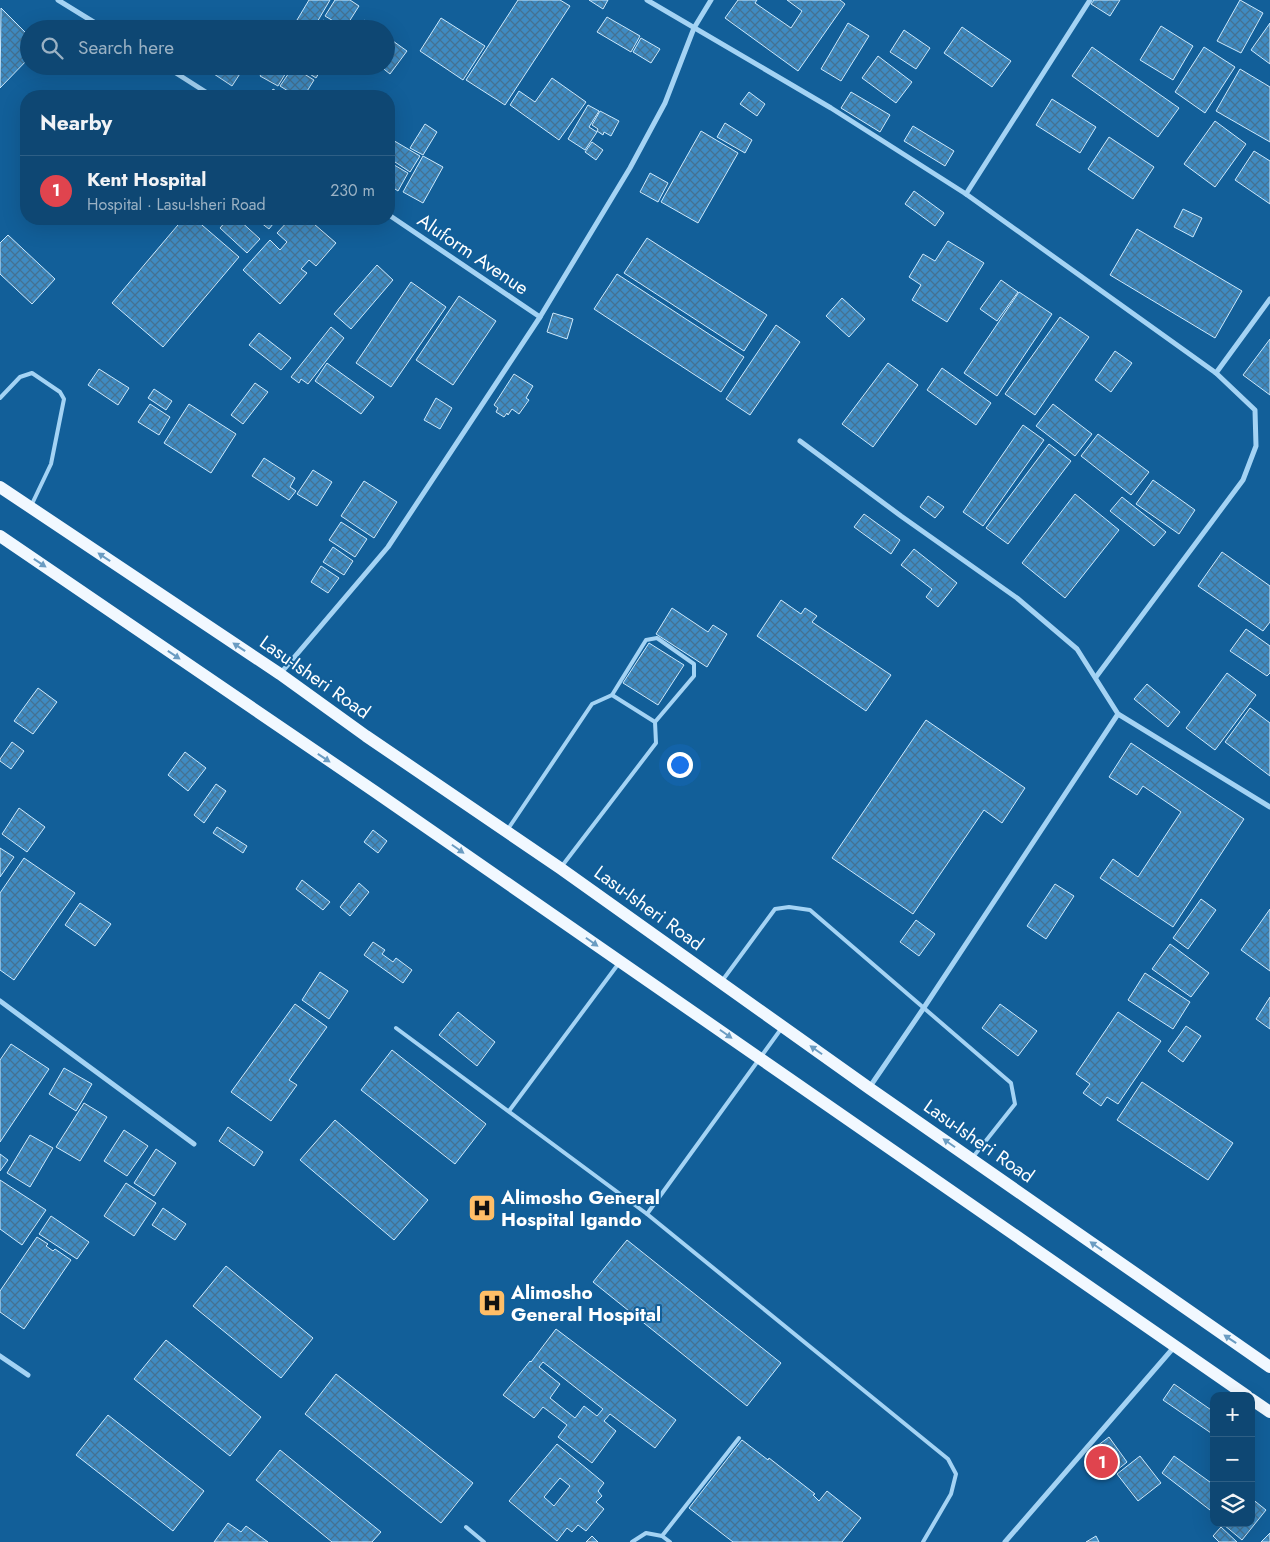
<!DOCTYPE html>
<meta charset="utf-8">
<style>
:root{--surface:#0e4773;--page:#1c517b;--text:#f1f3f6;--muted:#9bb2c4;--line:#2e5f85;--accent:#ffbe67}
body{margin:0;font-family:Jost,sans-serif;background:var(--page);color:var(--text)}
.controls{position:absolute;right:15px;bottom:15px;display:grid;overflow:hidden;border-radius:10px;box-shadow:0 5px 20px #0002}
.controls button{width:45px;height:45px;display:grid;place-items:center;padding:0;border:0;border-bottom:1px solid var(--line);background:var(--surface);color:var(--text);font:25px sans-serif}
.you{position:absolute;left:679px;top:764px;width:18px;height:18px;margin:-12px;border:4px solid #fff;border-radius:50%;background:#1a73e8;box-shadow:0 0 0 8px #1a73e833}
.badge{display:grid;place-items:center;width:32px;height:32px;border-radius:50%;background:var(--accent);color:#fff;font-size:16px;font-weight:700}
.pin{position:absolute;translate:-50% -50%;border:2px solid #fff;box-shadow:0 1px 5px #0006}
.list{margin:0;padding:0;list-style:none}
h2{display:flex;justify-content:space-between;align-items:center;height:65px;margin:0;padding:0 20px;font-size:21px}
h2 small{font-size:16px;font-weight:400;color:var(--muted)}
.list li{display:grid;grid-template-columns:32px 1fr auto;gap:15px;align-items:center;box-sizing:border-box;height:70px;padding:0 20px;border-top:1px solid var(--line)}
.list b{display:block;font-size:19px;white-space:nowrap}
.list p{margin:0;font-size:16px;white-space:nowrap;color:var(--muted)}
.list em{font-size:16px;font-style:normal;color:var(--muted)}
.icon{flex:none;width:28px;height:28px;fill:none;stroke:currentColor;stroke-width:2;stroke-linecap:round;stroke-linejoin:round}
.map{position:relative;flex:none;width:1270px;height:1542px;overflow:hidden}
.search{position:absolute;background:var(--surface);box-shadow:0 5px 20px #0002;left:20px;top:20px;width:375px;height:55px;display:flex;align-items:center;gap:12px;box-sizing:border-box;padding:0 18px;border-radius:28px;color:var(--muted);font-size:19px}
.panel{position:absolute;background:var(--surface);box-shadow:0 5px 20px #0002;left:20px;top:90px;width:375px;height:135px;border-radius:20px}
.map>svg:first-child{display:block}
.building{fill:url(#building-cross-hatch);stroke:#cce9fd;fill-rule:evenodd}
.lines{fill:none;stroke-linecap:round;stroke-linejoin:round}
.lane{stroke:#a4d3f4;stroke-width:4}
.street{stroke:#a4d3f4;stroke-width:5}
.primary{stroke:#f1f8ff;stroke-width:12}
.oneway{fill:#6b9cc2}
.labels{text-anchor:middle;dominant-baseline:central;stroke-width:4;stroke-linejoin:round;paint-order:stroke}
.street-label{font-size:19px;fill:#fff;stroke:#125f99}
.poi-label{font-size:19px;font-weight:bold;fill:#fff;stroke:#125f99;text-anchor:start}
</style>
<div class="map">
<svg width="1270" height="1542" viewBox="0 0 1270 1542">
<defs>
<pattern id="building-cross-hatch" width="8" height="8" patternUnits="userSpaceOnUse" patternTransform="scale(1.25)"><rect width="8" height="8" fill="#3f8bc2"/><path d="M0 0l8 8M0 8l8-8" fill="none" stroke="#447293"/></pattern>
</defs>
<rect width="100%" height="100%" fill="#125f99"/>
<!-- building -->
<g class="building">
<polygon points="309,0 330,0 313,29 300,29 294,25"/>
<polygon points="335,0 350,0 359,6 345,28 325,16"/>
<polygon points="518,0 560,0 570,6 505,105 466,80"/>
<polygon points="589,0 608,0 603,9"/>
<polygon points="738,0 757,0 755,3 791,28 802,11 787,0 840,0 845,4 798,71 725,18"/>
<polygon points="1094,0 1120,0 1110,16 1091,4"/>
<polygon points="1240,0 1263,13 1241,53 1217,41"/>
<polygon points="1,8 29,36 29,58 0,88"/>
<polygon points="607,17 640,36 631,52 597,32"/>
<polygon points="441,18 485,46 463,80 420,51"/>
<polygon points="323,20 339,29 318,29"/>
<polygon points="364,20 376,29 358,29"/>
<polygon points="848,23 869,36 841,81 821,69"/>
<polygon points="1270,23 1270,64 1251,50"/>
<polygon points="1161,26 1193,46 1173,80 1140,60"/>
<polygon points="962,27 1011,61 992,87 944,53"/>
<polygon points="904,30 930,48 916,69 890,52"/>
<polygon points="386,36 407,51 390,74 380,66 386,66"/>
<polygon points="641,38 660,49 651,63 633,52"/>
<polygon points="1092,47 1179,108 1158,137 1072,76"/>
<polygon points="1204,47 1235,67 1205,113 1175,92"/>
<polygon points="878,56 912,82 896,103 862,78"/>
<polygon points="202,66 245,66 232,86"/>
<polygon points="266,66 290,66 278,86 260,76"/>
<polygon points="297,66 323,66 316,78"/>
<polygon points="293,67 314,80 304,96 296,96 280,86"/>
<polygon points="1240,69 1270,87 1270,142 1216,111"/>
<polygon points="552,78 586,102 559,140 510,105 519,91 535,102"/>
<polygon points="273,89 284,96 269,96"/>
<polygon points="749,92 765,104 757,116 740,104"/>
<polygon points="851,92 890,115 880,132 841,108"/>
<polygon points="1052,99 1096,127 1080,153 1036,125"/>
<polygon points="588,105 599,111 589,127 597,132 585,150 568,139"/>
<polygon points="600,111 619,121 611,136 604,132 603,135 597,131 598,129 592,125"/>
<polygon points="1215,121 1246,144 1215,187 1184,164"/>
<polygon points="725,123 752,140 745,153 717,137"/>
<polygon points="425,124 437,132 423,155 410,148"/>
<polygon points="913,126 954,151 945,166 904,141"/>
<polygon points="701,131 738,153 698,223 661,202"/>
<polygon points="1109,137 1154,167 1133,199 1088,169"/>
<polygon points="391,139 420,156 410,172 389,158 389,142"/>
<polygon points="592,142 603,150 596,160 585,152"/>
<polygon points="1254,151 1270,161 1270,204 1235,180"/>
<polygon points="423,156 443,167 423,203 403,192"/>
<polygon points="389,162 408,173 398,191 389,185"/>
<polygon points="650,173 668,183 658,202 640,192"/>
<polygon points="914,191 944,213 935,226 905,204"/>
<polygon points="1183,209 1202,218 1193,237 1174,227"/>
<polygon points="183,219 195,219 239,257 163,347 112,303"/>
<polygon points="228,219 238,219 260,239 247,253 220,228"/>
<polygon points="256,219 277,219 269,229"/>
<polygon points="290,219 306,219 309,221 311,219 316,219 318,220 314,224 336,243 316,266 309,260 301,269 307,273 280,304 243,270 270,240 280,250 287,242 277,233"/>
<polygon points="1137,229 1242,291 1215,338 1110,275"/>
<polygon points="8,235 55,279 32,304 0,274 0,243"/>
<polygon points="647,238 767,315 744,351 624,273"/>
<polygon points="948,241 984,263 947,322 912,300 921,285 909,277 923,254 935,261"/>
<polygon points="377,265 393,280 351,329 334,314"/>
<polygon points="617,274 744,357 721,392 594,309"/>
<polygon points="1001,280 1018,292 997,321 980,309"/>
<polygon points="411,282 446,307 391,387 356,363"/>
<polygon points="1019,292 1052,314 997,396 964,373"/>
<polygon points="459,296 496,321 453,385 416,360"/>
<polygon points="842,298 865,319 849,337 826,316"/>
<polygon points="553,313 573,319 567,339 547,332"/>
<polygon points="1060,317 1089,337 1035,415 1005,394"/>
<polygon points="776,325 800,342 750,415 726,399"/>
<polygon points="331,327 344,338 308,384 301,379 299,383 291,377"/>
<polygon points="259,333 291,358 281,370 249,345"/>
<polygon points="1270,339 1270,395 1243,375"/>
<polygon points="1115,351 1132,363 1111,392 1095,380"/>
<polygon points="327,363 374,397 361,414 315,381"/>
<polygon points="888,363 918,385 873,447 842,424"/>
<polygon points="942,368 991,403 976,425 927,390"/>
<polygon points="99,369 129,388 118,405 88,385"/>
<polygon points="514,374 533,386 526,398 529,400 519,414 512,409 508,415 507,413 504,417 496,412 498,408 494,405"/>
<polygon points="255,383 268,392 243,424 231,415"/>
<polygon points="154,389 172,401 166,410 148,398"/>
<polygon points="436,398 452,408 440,429 424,420"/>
<polygon points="150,404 170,417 159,435 138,422"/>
<polygon points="189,404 236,434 211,473 164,443"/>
<polygon points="1053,404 1092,434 1075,456 1036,426"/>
<polygon points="1023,425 1044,440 983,526 963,512"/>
<polygon points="1098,434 1149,472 1131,495 1081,456"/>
<polygon points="1049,444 1071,461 1008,544 986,528"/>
<polygon points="264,458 295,478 290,487 296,491 289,500 252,476"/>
<polygon points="313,470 332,482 317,506 297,494"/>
<polygon points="1153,480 1195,510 1179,534 1136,504"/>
<polygon points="364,481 397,502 374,538 341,516"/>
<polygon points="1075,494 1119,530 1065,598 1022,563"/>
<polygon points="928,496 944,507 935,518 920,507"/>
<polygon points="1122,497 1166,532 1154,546 1110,511"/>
<polygon points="864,514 900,540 891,554 854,527"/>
<polygon points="341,522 367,539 355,557 329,540"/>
<polygon points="333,547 353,561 344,575 323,562"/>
<polygon points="914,549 957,583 938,607 926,597 932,589 901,565"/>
<polygon points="1222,552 1270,586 1270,622 1263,631 1198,586"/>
<polygon points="321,566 339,578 328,593 311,582"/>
<polygon points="781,600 801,614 805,608 817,616 812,622 891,675 866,711 757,636"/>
<polygon points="672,608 708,632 713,625 727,634 707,667 656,634"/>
<polygon points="1246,629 1270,646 1270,673 1267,676 1230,651"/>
<polygon points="649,643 684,665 658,705 623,683"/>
<polygon points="1227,673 1256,695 1215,750 1186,728"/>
<polygon points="1147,684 1180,712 1168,727 1134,699"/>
<polygon points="38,688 57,702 33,734 14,721"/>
<polygon points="1250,708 1270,723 1270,776 1225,742"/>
<polygon points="926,720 1025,788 1002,823 984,810 913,914 832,858"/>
<polygon points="12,742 24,751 11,769 0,761 0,759"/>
<polygon points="1131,743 1244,819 1173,927 1100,878 1113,859 1138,877 1181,812 1143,786 1137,795 1109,777"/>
<polygon points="185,752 206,768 188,791 168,775"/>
<polygon points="216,784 226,791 204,823 194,815"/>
<polygon points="19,808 45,827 27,852 2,834"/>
<polygon points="217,827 247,846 243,853 213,833"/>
<polygon points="373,830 387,841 378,853 364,842"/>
<polygon points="0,848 14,857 0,877"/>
<polygon points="24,858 75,893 14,980 0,970 0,893"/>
<polygon points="302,880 330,902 323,910 296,889"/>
<polygon points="359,883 369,892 350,916 340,907"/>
<polygon points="1055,884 1074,896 1046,939 1027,926"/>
<polygon points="1201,899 1216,910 1188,949 1173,938"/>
<polygon points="80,903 111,924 95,946 65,925"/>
<polygon points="1270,909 1270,971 1241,950"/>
<polygon points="916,920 935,934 919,956 900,942"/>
<polygon points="373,942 385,950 382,954 393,962 396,958 412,970 403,983 364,955"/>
<polygon points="1170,944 1209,973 1191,997 1152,969"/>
<polygon points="320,972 348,991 329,1019 302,1000"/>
<polygon points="1145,973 1190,1002 1173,1029 1128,1000"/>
<polygon points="1270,997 1270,1029 1256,1019"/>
<polygon points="295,1004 327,1027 289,1080 297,1085 271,1121 231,1092"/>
<polygon points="1000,1004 1037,1031 1018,1056 982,1028"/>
<polygon points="458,1012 495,1042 477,1066 439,1035"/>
<polygon points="1118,1012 1161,1041 1118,1104 1107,1097 1101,1106 1083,1093 1090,1084 1076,1074"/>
<polygon points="1186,1026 1201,1036 1183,1062 1168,1051"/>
<polygon points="11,1044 49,1069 0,1142 0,1060"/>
<polygon points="392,1050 486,1124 455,1164 361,1090"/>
<polygon points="64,1068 92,1084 76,1111 49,1094"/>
<polygon points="1142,1082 1233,1143 1208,1180 1117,1120"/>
<polygon points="84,1103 107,1117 80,1161 56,1147"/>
<polygon points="335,1120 428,1200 394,1240 300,1160"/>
<polygon points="228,1127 263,1152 254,1166 219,1141"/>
<polygon points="124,1130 148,1146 127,1176 104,1161"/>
<polygon points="30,1135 53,1148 30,1187 7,1173"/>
<polygon points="156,1149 176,1163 154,1196 134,1183"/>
<polygon points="0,1154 8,1160 0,1171"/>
<polygon points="0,1180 46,1210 22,1245 0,1229"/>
<polygon points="126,1183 156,1203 134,1236 104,1216"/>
<polygon points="163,1208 186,1224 175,1240 152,1225"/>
<polygon points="51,1216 89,1242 77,1259 39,1234"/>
<polygon points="37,1237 48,1244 46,1246 53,1251 55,1249 71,1260 24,1329 0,1312 0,1291"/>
<polygon points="627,1240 781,1363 747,1406 593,1282"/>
<polygon points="226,1266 313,1338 281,1378 193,1306"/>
<path d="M 556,1329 L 676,1420 L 655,1448 L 610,1414 L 604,1421 L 616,1431 L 592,1463 L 558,1437 L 567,1425 L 543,1407 L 534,1418 L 503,1395 L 530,1361 L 531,1362 ZM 543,1362 L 603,1409 L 597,1416 L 584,1406 L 575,1418 L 550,1398 L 560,1384 L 539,1367 Z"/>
<polygon points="166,1340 261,1417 230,1456 134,1379"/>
<polygon points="336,1374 473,1483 441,1523 305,1414"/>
<polygon points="1174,1384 1214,1412 1214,1430 1211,1433 1163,1400"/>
<polygon points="108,1415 204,1491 173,1531 76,1455"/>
<polygon points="1109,1437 1127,1462 1116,1471 1097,1446"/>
<polygon points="742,1440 768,1460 769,1458 815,1494 813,1495 819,1501 827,1491 861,1518 842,1542 733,1542 689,1508"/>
<path d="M 557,1444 L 604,1483 L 598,1491 L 602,1496 L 596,1502 L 604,1509 L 586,1531 L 578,1525 L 572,1532 L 567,1528 L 557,1541 L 509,1501 ZM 560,1478 L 570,1486 L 554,1506 L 544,1497 Z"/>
<polygon points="280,1450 381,1532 372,1542 332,1542 256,1480"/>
<polygon points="1140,1456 1161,1483 1138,1501 1117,1474"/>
<polygon points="1174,1456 1214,1485 1214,1505 1210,1510 1162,1473"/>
<polygon points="1251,1498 1266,1510 1242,1540 1224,1525 1225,1523 1251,1523"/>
<polygon points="228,1523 241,1532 246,1526 268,1542 214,1542"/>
<polygon points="1221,1527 1237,1542 1219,1542 1213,1536"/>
<polygon points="1270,1533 1270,1542 1261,1542"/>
<polygon points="592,1536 598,1542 586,1542"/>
<polygon points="1096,1536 1099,1542 1086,1542"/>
</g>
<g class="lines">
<!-- lane -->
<g class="lane">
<polyline points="0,398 20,377 32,373 60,392 64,399 51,464 31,506"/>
<polyline points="612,695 655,722"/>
<polyline points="508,829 592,704 612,695 646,640 657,638 694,664 694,676 655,722 656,743 562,866"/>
<polyline points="722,981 775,909 789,907 810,910 1011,1083 1015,1104 973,1157"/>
<polyline points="396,1028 647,1214 948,1459 956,1474 951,1494 923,1542"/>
<polyline points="509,1111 619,963"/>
<polyline points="647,1214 781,1029"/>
<polyline points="466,1527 484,1542"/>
<polyline points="662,1536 739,1438"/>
<polyline points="632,1542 646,1533 662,1536 670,1542"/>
</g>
<!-- street -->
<g class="street">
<polyline points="58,0 105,29"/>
<polyline points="647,0 831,108 966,194 1216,373 1255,410 1256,446 1243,480 1096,677"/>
<polyline points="165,66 212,96"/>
<polyline points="966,194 1090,0"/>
<polyline points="389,215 540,317"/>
<polyline points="1216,373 1270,299"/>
<polyline points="800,441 901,516 1017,598 1077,649 1118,714 1270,807"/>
<polyline points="280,674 388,547 540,317 630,168 665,103 694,28 711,0"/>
<polyline points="0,1001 194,1144"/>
<polyline points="869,1088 923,1009 1118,714"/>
<polyline points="0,1356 28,1375"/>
<polyline points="1005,1542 1175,1346"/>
</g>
<!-- primary -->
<g class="primary">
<polyline points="0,487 280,674 366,736 560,868 869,1088 1270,1367"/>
<polyline points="0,536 374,791 1247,1396"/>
<polyline points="1251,1399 1270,1412"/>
</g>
</g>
<!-- one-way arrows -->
<defs><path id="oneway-solid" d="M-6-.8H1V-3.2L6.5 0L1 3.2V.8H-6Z" transform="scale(1.25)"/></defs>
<g class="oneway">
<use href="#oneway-solid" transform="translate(104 557) rotate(-146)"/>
<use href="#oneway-solid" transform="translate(40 563) rotate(34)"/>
<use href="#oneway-solid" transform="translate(239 647) rotate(-146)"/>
<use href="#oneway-solid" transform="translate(174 655) rotate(34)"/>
<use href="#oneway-solid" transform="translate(324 758) rotate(34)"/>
<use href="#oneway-solid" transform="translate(458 849) rotate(35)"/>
<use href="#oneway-solid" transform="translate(592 942) rotate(35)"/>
<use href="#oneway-solid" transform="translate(726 1034) rotate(35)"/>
<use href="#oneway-solid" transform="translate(816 1050) rotate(-145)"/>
<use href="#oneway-solid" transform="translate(949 1143) rotate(-145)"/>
<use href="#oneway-solid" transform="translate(1096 1246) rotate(-145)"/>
<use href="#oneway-solid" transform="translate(1230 1339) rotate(-146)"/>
</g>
<!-- icons -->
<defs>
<g id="hospital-square" transform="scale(1.4375)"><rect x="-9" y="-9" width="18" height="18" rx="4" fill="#ffbe67" stroke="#125f99"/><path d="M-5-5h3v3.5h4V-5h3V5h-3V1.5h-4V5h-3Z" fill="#111"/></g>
</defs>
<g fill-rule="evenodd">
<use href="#hospital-square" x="482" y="1208"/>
<use href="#hospital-square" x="492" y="1303"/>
</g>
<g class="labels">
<!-- street labels -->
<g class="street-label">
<text transform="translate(473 254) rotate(34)">Aluform Avenue</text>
<text transform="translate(315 677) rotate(35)">Lasu-Isheri Road</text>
<text transform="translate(649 908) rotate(36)">Lasu-Isheri Road</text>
<text transform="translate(979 1141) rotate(35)">Lasu-Isheri Road</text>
</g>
<!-- poi labels -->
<g class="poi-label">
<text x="501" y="1197">Alimosho General<tspan x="501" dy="22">Hospital Igando</tspan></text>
<text x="511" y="1292">Alimosho<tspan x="511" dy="22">General Hospital</tspan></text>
</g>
</g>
</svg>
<div class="controls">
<button>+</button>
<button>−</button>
<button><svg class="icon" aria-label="layers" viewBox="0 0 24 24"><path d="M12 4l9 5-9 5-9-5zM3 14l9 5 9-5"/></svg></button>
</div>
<div class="you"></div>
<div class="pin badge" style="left:1102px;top:1462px;background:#e0444e">1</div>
<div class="search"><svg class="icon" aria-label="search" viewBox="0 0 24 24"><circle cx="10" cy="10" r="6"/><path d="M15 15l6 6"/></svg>Search here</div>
<section class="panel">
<h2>Nearby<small></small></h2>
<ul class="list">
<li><span class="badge" style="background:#e0444e">1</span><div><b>Kent Hospital</b><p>Hospital · Lasu-Isheri Road</p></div><em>230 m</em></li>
</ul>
</section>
</div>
